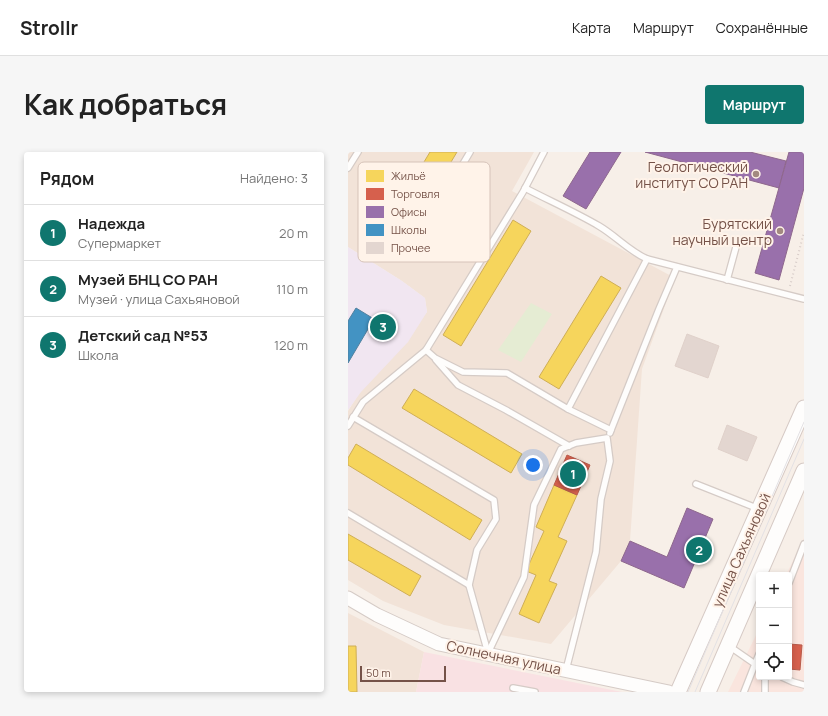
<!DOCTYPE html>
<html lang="ru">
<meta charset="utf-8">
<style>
:root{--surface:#fff;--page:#f6f6f6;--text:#222;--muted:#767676;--line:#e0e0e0;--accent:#0f766e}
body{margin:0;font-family:Manrope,sans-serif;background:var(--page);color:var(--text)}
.controls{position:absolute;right:12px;bottom:12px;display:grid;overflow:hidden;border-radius:4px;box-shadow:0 2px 6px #0003}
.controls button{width:36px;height:36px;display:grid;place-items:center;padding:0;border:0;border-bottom:1px solid var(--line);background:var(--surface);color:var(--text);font:20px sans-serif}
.scale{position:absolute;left:12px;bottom:10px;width:86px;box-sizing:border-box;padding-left:4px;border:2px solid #755248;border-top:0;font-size:11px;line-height:14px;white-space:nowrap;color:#755248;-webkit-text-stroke:3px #fff3e9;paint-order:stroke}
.you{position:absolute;left:185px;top:313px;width:14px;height:14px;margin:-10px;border:3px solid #fff;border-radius:50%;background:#1a73e8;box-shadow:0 0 0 6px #1a73e833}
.badge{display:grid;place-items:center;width:26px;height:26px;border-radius:50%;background:var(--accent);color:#fff;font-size:13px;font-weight:700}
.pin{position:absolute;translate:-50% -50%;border:2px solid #fff;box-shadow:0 1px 4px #0006}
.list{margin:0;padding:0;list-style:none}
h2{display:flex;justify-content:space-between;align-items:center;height:52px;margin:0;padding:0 16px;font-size:17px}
h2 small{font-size:13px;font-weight:400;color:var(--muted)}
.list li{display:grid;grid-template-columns:26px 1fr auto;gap:12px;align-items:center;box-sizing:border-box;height:56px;padding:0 16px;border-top:1px solid var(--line)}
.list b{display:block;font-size:15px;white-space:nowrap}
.list p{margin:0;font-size:13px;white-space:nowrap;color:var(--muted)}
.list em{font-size:13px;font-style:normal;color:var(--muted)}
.icon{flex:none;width:22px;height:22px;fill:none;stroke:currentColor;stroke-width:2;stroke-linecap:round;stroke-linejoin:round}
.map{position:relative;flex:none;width:456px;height:540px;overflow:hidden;border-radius:4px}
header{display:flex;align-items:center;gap:24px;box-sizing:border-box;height:56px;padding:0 20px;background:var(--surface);border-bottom:1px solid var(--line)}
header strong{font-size:19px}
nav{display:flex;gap:22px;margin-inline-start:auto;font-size:14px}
.intro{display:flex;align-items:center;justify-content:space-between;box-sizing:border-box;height:96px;padding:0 24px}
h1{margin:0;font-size:28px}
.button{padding:10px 18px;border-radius:4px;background:var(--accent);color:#fff;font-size:14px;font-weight:700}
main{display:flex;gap:24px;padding:0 24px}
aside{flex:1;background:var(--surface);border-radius:4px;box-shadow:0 2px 6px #0003}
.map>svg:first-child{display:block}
.residential{fill:#f2e3d8}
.commercial{fill:#fae5de}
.education{fill:#f1e6f1}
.medical{fill:#f9e1e3}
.green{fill:#e5ecd3}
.homes{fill:#f6d55c;stroke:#cfae56}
.shops{fill:#d6604d;stroke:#b95c4c}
.offices{fill:#9970ab;stroke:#8e678d}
.schools{fill:#4393c3;stroke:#52809e}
.building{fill:#e3d6d0;stroke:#e0d1ca}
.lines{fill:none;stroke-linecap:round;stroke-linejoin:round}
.service-casing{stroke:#d5cbc6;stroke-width:8}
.tertiary-casing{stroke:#d5cbc6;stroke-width:15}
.secondary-casing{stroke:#d6cac5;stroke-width:17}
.path{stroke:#d8cdc9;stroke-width:2;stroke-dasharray:1 3;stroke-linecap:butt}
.service{stroke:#fefdfc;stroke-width:5.5}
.tertiary{stroke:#fefdfc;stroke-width:13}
.secondary{stroke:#fefdfc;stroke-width:15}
.tram{stroke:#e3e1e4;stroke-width:1}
.poi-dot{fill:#a28980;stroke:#fff3e9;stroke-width:1.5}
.labels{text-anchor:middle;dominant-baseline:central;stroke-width:4;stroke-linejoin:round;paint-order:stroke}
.poi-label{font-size:14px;fill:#755248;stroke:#fff3e9;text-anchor:end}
.street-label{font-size:14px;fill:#755248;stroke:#fff3e9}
.key{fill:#fff3e9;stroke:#d6c3b9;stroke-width:1}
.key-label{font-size:11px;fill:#755248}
</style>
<header>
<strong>Strollr</strong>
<nav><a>Карта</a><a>Маршрут</a><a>Сохранённые</a></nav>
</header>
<div class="intro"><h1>Как добраться</h1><a class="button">Маршрут</a></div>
<main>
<aside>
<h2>Рядом<small>Найдено: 3</small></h2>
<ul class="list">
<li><span class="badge">1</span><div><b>Надежда</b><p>Супермаркет</p></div><em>20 m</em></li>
<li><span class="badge">2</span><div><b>Музей БНЦ СО РАН</b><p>Музей · улица Сахьяновой</p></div><em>110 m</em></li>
<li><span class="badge">3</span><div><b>Детский сад №53</b><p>Школа</p></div><em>120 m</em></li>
</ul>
</aside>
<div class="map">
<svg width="456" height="540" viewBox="0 0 456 540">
<rect width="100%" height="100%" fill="#f7efe8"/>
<!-- residential -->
<g class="residential">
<polygon points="0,0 186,0 164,39 327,126 294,217 282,389 273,409 203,492 96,473 35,449 0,428 0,259 12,240 79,160 77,146 54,129 0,95"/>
<polygon points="0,461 76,500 68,540 0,540"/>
</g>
<!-- commercial -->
<polygon class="commercial" points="456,386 456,540 380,540 411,477 411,525 441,525 441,423 438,423"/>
<!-- education -->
<polygon class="education" points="0,95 54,129 77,146 79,160 60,190 13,240 0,258"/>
<!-- medical -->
<polygon class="medical" points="76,500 274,540 68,540"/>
<!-- green -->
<polygon class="green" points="183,151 204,162 173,210 150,198"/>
<!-- homes -->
<g class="homes">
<polygon points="82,0 109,0 60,82 40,70"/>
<polygon points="165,68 183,79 113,194 95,183"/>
<polygon points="253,124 273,136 211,237 191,225"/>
<polygon points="66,237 174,302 163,321 54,256"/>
<polygon points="8,292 134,368 122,388 0,313 0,306"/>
<polygon points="206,333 229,343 210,385 219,389 201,429 209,432 191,471 171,462 188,423 178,419 196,379 188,375"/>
<polygon points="0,382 73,424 62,444 0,408"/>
<polygon points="0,494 8,494 9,540 0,540"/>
</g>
<!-- shops -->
<g class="shops">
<polygon points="219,303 242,313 229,343 206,333"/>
<polygon points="441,492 454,493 452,518 441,517"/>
</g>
<!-- offices -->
<g class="offices">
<polygon points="242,0 273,0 238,57 215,44"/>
<polygon points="297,0 402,0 438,9 431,36"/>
<polygon points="441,0 456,0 456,36 431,128 407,121"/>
<polygon points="339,356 365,367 336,436 273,409 282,389 319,405"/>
</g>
<!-- schools -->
<polygon class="schools" points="8,156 26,167 0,211 0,169"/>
<!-- building -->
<g class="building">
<polygon points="339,182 371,194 360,226 327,214"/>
<polygon points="379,273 409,285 399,309 370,297"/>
</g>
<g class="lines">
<!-- service casing -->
<g class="service-casing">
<g id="service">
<path d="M 122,0 L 87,59 C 91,85 115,93 136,104"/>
<polyline points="0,16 10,0"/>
<path d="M 177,36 C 202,49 227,60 251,74 C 268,84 281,99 299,107 L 456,147"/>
<polyline points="379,128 388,95"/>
<polyline points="78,198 87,206 115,220 159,221 220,257 299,107"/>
<polyline points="88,208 110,233 158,258 221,294"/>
<polyline points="220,257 263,278 262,281"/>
<polyline points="5,265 146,348 148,367 129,398 121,433"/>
<polyline points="0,274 15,250 78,198 175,40 196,0"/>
<polyline points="263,278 311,157 329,115"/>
<polyline points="348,332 411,357"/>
<polyline points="0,361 121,433 140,501"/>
<polyline points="441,431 456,392"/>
<polyline points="381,494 407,512 396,540"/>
<polyline points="140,501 176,425 186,353 213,297 228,291 259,286 262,309 253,347 248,400 218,518"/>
<polyline points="411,502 407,512 411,514"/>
<polyline points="434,525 445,530 456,533"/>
<polyline points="165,536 187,540"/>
<polyline points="417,540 417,525"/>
</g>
</g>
<!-- tertiary casing -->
<g class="tertiary-casing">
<polyline id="tertiary" points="0,446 29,463 91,492 321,540"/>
</g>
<!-- secondary casing -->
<g class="secondary-casing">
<g id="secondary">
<polyline points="330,540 456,256"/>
<polyline points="360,540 456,319"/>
</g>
</g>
<!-- path -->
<polyline class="path" points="442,134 456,80"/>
<!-- service -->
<use href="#service" class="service"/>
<!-- tertiary -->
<use href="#tertiary" class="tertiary"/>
<!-- secondary -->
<use href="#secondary" class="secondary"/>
<!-- tram -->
<g class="tram">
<polyline points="340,540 456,270"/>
<polyline points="347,540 456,287"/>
</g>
</g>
<!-- markers -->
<g class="poi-dot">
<circle cx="408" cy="22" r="4"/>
<circle cx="432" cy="79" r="4"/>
</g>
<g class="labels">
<!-- poi labels -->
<g class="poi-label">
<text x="400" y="14">Геологический<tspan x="400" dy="16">институт СО РАН</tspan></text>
<text x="424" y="71">Бурятский<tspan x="424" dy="16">научный центр</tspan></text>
</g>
<!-- street labels -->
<g class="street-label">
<text transform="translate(393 398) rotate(-66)">улица Сахьяновой</text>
<text transform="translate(156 505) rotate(12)">Солнечная улица</text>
</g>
</g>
<!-- legend -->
<rect x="10" y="10" width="132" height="100" rx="6" class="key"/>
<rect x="18" y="18" width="18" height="12" fill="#f6d55c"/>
<rect x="18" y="36" width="18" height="12" fill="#d6604d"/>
<rect x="18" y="54" width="18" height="12" fill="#9970ab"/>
<rect x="18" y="72" width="18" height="12" fill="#4393c3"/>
<rect x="18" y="90" width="18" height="12" fill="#e3d6d0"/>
<g class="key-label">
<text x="43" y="28">Жильё</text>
<text x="43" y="46">Торговля</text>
<text x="43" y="64">Офисы</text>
<text x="43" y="82">Школы</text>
<text x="43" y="100">Прочее</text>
</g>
</svg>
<div class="controls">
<button>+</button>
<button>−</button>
<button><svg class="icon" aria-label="locate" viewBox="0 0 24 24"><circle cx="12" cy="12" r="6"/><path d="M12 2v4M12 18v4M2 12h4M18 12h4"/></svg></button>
</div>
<div class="scale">50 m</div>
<div class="you"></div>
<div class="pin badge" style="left:225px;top:322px">1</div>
<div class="pin badge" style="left:351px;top:398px">2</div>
<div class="pin badge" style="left:35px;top:175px">3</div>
</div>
</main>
